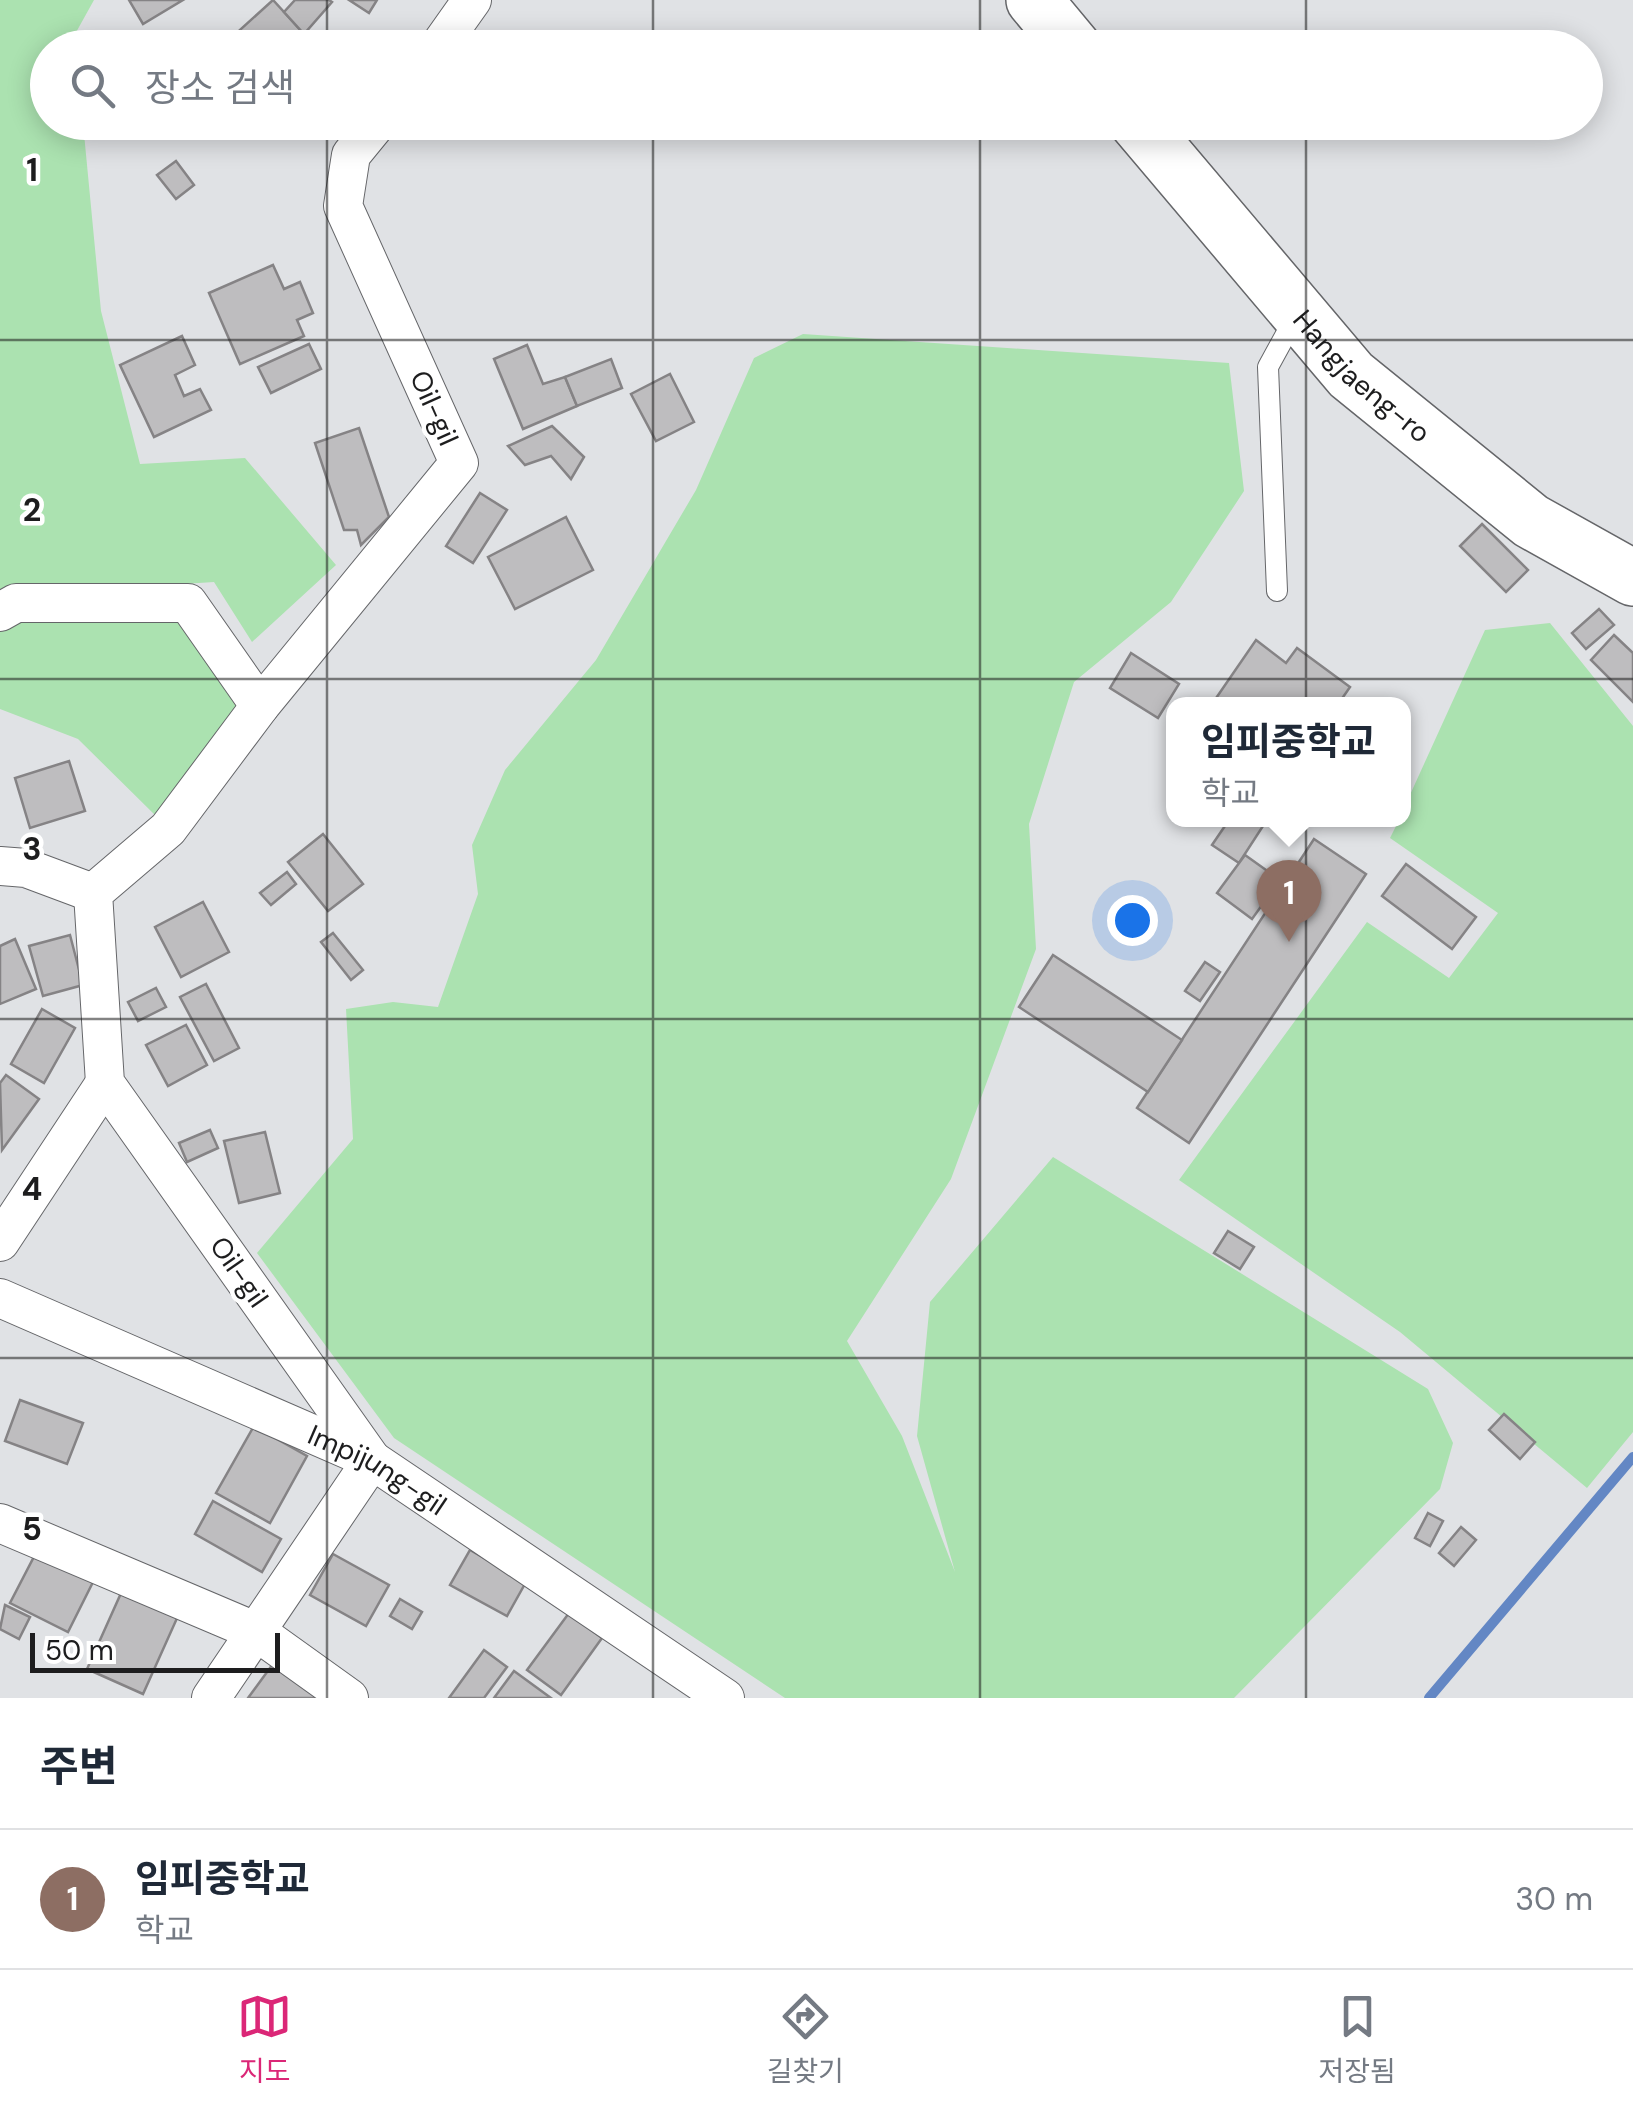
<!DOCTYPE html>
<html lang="ko">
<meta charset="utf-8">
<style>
:root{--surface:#fff;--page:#f2f2f3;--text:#1f2937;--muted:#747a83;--line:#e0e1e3;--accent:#db2777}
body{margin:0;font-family:"DM Sans","Noto Sans KR",sans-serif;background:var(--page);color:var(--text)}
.scale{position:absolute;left:30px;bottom:25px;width:250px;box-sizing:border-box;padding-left:10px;border:5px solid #1d1d1e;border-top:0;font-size:28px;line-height:35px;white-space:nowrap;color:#1d1d1e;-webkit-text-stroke:8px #fff;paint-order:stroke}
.you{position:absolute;left:1132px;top:920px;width:35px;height:35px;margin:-25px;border:8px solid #fff;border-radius:50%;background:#1a73e8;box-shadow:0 0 0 15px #1a73e833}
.badge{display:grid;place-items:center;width:65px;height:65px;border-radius:50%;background:var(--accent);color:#fff;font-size:32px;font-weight:700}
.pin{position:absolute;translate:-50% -82px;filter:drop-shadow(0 2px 5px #0008)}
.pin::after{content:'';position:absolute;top:52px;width:35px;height:30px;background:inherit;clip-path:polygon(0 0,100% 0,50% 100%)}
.popup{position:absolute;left:1166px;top:697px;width:245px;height:130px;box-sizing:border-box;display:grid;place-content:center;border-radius:20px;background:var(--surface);filter:drop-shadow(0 2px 8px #0005);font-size:32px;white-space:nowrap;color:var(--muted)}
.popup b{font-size:38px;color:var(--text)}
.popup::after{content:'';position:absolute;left:50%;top:100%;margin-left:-20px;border:20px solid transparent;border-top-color:var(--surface)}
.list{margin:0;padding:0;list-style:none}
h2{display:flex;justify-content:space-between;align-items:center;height:130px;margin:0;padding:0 40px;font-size:42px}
h2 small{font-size:32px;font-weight:400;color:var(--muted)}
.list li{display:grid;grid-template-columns:65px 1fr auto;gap:30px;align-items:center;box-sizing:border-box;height:140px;padding:0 40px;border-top:2px solid var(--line)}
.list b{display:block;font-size:38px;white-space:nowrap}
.list p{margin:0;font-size:32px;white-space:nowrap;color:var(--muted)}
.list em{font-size:32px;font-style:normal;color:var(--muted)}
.icon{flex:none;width:55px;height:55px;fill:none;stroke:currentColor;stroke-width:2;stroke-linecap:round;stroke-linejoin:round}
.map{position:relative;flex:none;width:1633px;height:1698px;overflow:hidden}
.search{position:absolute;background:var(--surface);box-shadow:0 5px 25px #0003;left:30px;right:30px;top:30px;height:110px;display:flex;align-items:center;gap:25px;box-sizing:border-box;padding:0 35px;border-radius:55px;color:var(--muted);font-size:38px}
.sheet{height:270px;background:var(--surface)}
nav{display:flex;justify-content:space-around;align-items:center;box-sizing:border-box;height:140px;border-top:2px solid var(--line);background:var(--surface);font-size:28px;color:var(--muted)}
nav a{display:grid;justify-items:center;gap:5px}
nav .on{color:var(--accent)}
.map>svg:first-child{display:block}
.green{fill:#abe2b0}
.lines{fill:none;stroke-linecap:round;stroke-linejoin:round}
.stream{stroke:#6387c4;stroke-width:10}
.building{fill:#bebdbf;stroke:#858385;stroke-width:2.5}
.lane-casing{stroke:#656669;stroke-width:22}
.street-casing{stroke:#656669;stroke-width:40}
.secondary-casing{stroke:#656669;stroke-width:58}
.lane{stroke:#fff;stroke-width:20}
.street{stroke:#fff;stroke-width:38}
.secondary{stroke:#fff;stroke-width:55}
.grid{fill:none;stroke:#1d1d1e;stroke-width:2.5;stroke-opacity:0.55}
.labels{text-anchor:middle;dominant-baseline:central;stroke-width:9;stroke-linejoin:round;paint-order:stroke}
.street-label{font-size:28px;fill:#1d1d1e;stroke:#fff}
.grid-label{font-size:32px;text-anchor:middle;font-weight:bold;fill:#1d1d1e;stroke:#fff;stroke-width:9;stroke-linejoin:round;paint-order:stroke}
</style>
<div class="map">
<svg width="1633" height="1698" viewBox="0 0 1633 1698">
<rect width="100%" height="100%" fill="#e0e2e5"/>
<!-- green -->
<g class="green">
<polygon points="0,0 94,0 74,36 75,47 48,48 48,122 83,123 101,311 140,464 245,458 336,565 252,642 214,582 0,596"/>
<polygon points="803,334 1229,363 1244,491 1171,602 1074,682 1029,824 1036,949 951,1179 847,1341 902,1436 955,1572 917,1436 930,1302 1053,1157 1428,1389 1453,1443 1440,1489 1234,1698 785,1698 394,1438 257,1253 353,1139 346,1009 393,1002 438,1007 478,894 472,845 505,770 596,660 696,490 754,358"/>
<polygon points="15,614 183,614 246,706 157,817 78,739 0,709 0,625"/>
<polygon points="1550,623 1633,726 1633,1432 1587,1488 1400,1332 1179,1180 1367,922 1449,978 1498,913 1390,838 1399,820 1404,820 1404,808 1485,630"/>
</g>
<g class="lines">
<!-- stream -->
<polyline class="stream" points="1429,1698 1633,1457"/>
</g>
<!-- building -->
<g class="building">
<polygon points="129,0 183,0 143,24"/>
<polygon points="273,0 315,46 313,48 240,48 231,38"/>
<polygon points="295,0 329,0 332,2 304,34 284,12"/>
<polygon points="349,0 377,0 369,13"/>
<polygon points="176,161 194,185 176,199 157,175"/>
<polygon points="273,265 284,289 300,282 313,313 297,320 304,336 240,364 209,293"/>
<polygon points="182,336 195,365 175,375 184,396 200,389 211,410 154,437 120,365"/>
<polygon points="309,344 321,369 271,393 258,367"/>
<polygon points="527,345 543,384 565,377 577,406 523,429 494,359"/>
<polygon points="611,359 622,388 577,406 565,377"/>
<polygon points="670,374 694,422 656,441 631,394"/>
<polygon points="552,426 584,457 571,479 551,456 525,465 508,446"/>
<polygon points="359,428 389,517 361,545 357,530 344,530 315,443"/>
<polygon points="480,493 507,510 473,563 446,546"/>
<polygon points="566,517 593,570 515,609 488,557"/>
<polygon points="1482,524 1528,570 1506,592 1460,546"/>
<polygon points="1599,609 1614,625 1586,649 1572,633"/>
<polygon points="1614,635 1633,653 1633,702 1591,660"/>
<polygon points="1256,640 1286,663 1297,648 1350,687 1341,700 1348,704 1212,704"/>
<polygon points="1131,653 1179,684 1158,718 1110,688"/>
<polygon points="69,761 85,811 30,828 15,778"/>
<polygon points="1229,820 1252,820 1263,826 1239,863 1212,845"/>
<polygon points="323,834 363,884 328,911 288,862"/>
<polygon points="1314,839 1366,874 1189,1143 1137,1108"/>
<polygon points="1245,855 1280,880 1252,919 1217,893"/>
<polygon points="1406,864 1476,917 1452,949 1382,896"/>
<polygon points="287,872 296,884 271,905 260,893"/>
<polygon points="203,902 229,952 181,977 155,927"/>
<polygon points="333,933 363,970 351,980 321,942"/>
<polygon points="70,935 83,985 43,996 29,946"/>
<polygon points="15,939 36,989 0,1004 0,946"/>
<polygon points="1053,955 1182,1040 1148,1092 1019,1007"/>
<polygon points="1205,962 1220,972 1200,1001 1185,991"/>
<polygon points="206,984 239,1048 214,1061 180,997"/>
<polygon points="156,988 166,1007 138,1021 128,1002"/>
<polygon points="42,1009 75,1028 44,1083 11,1064"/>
<polygon points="186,1025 207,1065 168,1086 146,1045"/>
<polygon points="6,1075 39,1099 2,1150 0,1083"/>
<polygon points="210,1130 218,1148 187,1162 179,1143"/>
<polygon points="265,1132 280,1193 239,1203 224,1141"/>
<polygon points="1228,1231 1254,1247 1240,1269 1214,1253"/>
<polygon points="20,1400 83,1423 67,1464 5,1441"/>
<polygon points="1504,1414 1535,1442 1520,1459 1489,1430"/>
<polygon points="254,1426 307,1456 270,1523 216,1493"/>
<polygon points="213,1501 281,1539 262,1572 195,1534"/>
<polygon points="1428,1513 1443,1521 1430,1546 1415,1538"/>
<polygon points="1461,1527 1476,1540 1454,1566 1439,1553"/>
<polygon points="38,1549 95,1578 68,1632 10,1603"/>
<polygon points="470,1550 526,1582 507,1616 450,1585"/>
<polygon points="333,1554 389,1585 366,1626 310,1595"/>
<polygon points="122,1591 178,1616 143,1694 87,1669"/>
<polygon points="400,1599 422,1612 412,1629 390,1616"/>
<polygon points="5,1605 30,1617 19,1639 0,1629"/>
<polygon points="569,1613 602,1638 561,1695 527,1670"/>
<polygon points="484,1650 507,1667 484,1698 449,1698"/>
<polygon points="278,1657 334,1698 248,1698"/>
<polygon points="514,1671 551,1698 494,1698"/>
</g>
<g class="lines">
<!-- lane casing -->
<g class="lane-casing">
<polyline id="lane" points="1277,591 1268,367 1297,314"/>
</g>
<!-- street casing -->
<g class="street-casing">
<g id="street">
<polyline points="438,48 472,0"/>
<polyline points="0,612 16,603 188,603 260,706"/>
<polyline points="0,866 26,868 93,893"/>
<polyline points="0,1242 105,1083"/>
<path id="s1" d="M 0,1298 L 372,1460 L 725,1698"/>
<polyline points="0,1523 257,1632 349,1698"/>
<polyline points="211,1698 372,1460 105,1083 93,893 168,829 260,706 459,463 343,206 351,155 378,122"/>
</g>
</g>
<!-- secondary casing -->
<g class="secondary-casing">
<g id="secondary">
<polyline points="1034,0 1074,48"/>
<path id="s2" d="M 1137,122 L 1351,375 L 1531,521 L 1633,578"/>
</g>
</g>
<!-- lane -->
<use href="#lane" class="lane"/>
<!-- street -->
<use href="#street" class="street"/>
<!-- secondary -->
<use href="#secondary" class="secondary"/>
</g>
<!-- grid -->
<path class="grid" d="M 327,0 L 327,48M 653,0 L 653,48M 980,0 L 980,48M 1306,0 L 1306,48M 327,122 L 327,1698M 653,122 L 653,1698M 980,122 L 980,1698M 1306,122 L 1306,1698M 0,340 L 1633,340M 0,679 L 1633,679M 0,1019 L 1633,1019M 0,1358 L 1633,1358"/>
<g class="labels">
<!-- street labels -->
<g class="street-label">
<text stroke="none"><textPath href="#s2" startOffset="340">Hangjaeng-ro</textPath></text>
<text transform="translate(434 408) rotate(66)">Oil-gil</text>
<text transform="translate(239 1272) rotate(55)">Oil-gil</text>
<text stroke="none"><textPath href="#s1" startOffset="415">Impijung-gil</textPath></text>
</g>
</g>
<g class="grid-label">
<text x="32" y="181">1</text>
<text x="32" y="521">2</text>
<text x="32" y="860">3</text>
<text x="32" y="1200">4</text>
<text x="32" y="1540">5</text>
</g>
</svg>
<div class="scale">50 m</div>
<div class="you"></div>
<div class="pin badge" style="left:1289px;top:942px;background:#8d6e63">1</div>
<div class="popup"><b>임피중학교</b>학교</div>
<div class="search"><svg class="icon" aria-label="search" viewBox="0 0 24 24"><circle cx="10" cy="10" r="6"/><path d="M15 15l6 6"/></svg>장소 검색</div>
</div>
<section class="sheet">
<h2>주변<small></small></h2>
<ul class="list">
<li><span class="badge" style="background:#8d6e63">1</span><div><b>임피중학교</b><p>학교</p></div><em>30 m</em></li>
</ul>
</section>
<nav>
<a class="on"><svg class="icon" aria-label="map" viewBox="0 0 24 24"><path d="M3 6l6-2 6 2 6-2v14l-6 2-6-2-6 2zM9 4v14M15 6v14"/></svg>지도</a>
<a><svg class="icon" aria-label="directions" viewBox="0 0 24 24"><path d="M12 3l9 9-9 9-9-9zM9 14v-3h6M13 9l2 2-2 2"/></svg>길찾기</a>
<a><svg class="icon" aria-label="saved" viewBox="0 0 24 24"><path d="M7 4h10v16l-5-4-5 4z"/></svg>저장됨</a>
</nav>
